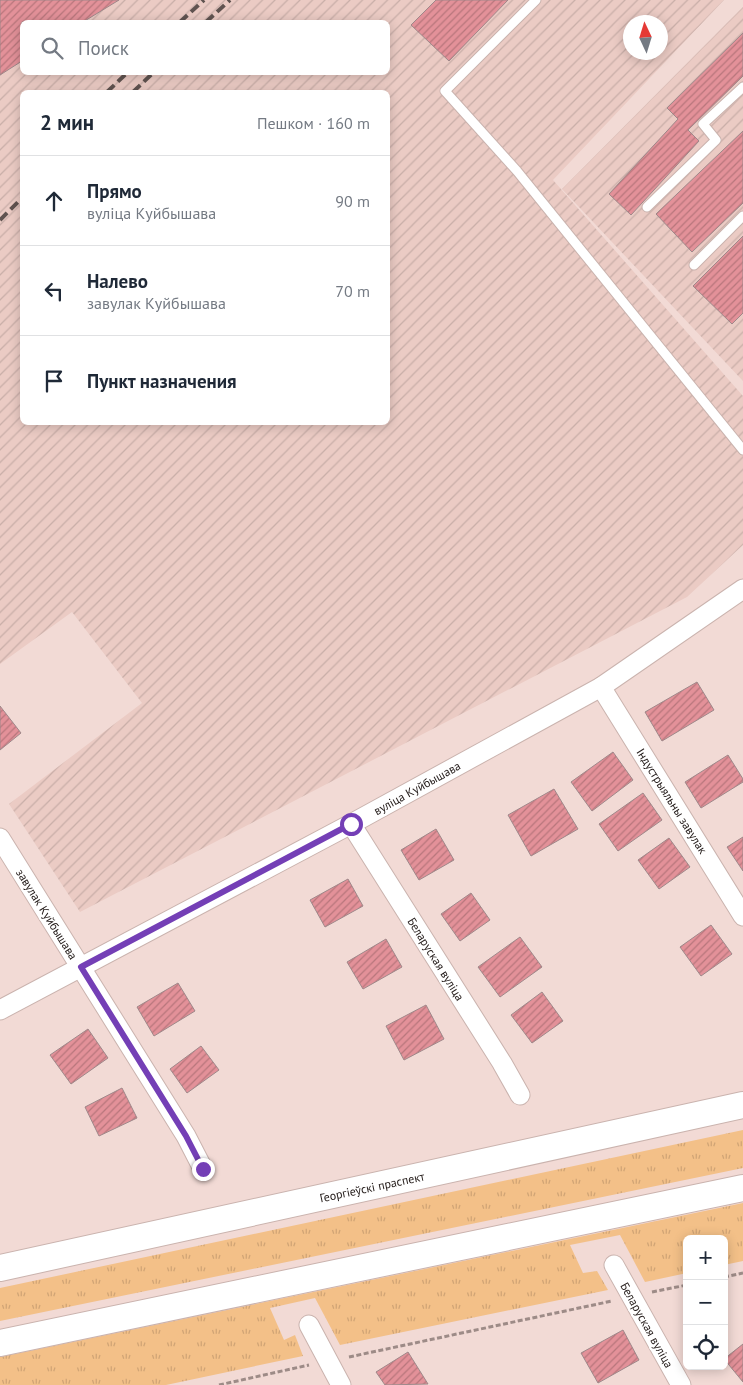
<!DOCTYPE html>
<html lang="ru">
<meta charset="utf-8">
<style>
:root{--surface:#fff;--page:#f2f2f3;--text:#1f2937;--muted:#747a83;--line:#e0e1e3}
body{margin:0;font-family:"PT Sans",sans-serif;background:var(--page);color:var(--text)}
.controls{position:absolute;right:15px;bottom:15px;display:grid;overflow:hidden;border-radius:8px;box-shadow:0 2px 12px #0003}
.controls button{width:45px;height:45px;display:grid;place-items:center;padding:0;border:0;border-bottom:1px solid var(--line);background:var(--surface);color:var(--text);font:25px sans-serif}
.compass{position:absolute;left:623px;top:15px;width:45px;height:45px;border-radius:50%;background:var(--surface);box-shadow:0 2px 12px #0003;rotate:356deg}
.stop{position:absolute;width:15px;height:15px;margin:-11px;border:4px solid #743fb6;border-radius:50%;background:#fff}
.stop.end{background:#743fb6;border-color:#fff;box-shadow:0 1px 5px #0008}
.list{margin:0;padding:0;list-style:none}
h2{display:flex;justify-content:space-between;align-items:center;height:65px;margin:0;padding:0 20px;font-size:21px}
h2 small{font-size:16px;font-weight:400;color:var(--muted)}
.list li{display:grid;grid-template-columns:32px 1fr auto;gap:15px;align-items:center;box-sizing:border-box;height:90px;padding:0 20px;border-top:1px solid var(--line)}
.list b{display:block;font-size:19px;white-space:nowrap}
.list p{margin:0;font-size:16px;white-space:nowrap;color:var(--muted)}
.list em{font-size:16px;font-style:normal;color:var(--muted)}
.icon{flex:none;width:28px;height:28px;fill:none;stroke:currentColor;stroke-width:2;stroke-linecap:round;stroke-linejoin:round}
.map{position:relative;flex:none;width:743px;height:1385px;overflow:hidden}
.search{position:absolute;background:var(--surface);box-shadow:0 2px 12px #0003;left:20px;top:20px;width:370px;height:55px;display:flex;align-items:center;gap:12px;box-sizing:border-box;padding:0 18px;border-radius:8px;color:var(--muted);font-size:19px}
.panel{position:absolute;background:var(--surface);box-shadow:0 2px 12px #0003;left:20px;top:90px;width:370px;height:335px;border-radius:8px}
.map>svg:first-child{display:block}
.industrial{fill:url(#industrial-furrows);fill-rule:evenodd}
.grass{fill:url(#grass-tufts)}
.building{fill:url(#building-hatch);stroke:#9f888a}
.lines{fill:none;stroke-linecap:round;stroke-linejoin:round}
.service-casing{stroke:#cab3ae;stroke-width:11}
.minor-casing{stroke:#cab3ae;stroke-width:21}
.secondary-casing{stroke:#cab3ae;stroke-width:28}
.path{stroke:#9d8b87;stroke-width:3;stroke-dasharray:5 2.5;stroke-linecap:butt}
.service{stroke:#fff;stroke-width:9}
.minor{stroke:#fff;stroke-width:19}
.secondary{stroke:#fff;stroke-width:26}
.rail{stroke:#605350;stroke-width:4;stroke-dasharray:10 5;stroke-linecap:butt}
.route{stroke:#743fb6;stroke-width:6}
.labels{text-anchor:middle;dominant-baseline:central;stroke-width:4.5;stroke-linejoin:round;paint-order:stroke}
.street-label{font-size:12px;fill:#221a18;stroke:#fff}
</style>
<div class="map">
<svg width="743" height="1385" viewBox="0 0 743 1385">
<defs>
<pattern id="industrial-furrows" width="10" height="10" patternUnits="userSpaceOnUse" patternTransform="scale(1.25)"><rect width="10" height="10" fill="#ebcbc4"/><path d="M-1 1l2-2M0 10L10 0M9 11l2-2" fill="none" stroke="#c9aea8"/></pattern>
<pattern id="grass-tufts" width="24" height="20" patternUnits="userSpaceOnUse" patternTransform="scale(1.25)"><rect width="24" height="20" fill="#f3c088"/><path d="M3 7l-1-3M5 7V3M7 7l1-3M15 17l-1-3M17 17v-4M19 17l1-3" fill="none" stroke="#d0a475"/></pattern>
<pattern id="building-hatch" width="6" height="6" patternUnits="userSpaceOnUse" patternTransform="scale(1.25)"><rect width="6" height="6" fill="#e39199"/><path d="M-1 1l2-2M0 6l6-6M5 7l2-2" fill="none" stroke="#b8767c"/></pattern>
</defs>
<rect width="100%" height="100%" fill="#f2dad5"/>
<!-- industrial -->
<g class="industrial">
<path d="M 0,0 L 724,0 L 553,180 L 743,396 L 743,545 L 687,597 L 80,912 L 9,804 L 142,703 L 72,612 L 0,664 ZM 22,22 L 388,22 L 388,72 L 22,72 ZM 630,22 L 660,22 L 660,52 L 630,52 ZM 22,92 L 388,92 L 388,422 L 22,422 Z"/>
<polygon points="743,7 743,381 562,189"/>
</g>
<!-- grass -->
<g class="grass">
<polygon points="743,1130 743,1168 0,1321 0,1288"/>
<polygon points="743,1203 743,1261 724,1265 724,1239 687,1239 687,1273 645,1282 620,1235 570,1245 583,1273 597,1271 608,1290 340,1345 315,1298 270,1308 284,1340 295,1335 303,1356 166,1385 0,1385 0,1357"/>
</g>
<!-- building -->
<g class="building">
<polygon points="0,0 119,0 83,22 22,22 22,61 0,75"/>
<polygon points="436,0 508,0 449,61 411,25"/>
<polygon points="743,33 743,76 688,130 699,141 631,215 609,194 678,119 667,108"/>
<polygon points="743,131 743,203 692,252 656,214"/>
<polygon points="743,236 743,313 732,324 693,286"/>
<polygon points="697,682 714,710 662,741 645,712"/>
<polygon points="0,706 21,733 0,750"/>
<polygon points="613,752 633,780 592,811 571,782"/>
<polygon points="728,755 743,779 743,782 701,808 685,782"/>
<polygon points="554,789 578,829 531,856 508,815"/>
<polygon points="643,793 662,820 618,851 599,824"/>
<polygon points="436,829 454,860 419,880 401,850"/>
<polygon points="743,837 743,871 727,847"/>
<polygon points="669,838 690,867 659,889 638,860"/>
<polygon points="348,879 363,906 325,927 310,900"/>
<polygon points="471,893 490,920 460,941 441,914"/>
<polygon points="711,925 732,954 701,976 680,947"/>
<polygon points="520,937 542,967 500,997 478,967"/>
<polygon points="386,939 402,967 363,989 347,962"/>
<polygon points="178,983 195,1011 154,1036 137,1007"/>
<polygon points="542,992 563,1021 532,1043 511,1015"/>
<polygon points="426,1005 444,1039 404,1060 386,1026"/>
<polygon points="88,1029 108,1058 71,1084 50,1055"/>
<polygon points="201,1046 219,1070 187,1093 170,1069"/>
<polygon points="122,1088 137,1118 99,1136 85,1107"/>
<polygon points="623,1330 639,1360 598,1383 581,1353"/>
<polygon points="743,1344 743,1382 724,1359"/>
<polygon points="408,1352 428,1384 385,1385 376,1372"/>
</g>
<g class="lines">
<!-- service casing -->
<g class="service-casing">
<g id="service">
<polyline points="536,0 445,91 517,171 743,450"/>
<polyline points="647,207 716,140 703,124 743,87"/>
<polyline points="694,265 743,216"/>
</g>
</g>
<!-- minor casing -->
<g class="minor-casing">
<g id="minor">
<polyline points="601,687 743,916"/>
<polyline points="351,824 502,1063 520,1095"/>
<polyline points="0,838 186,1136 203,1169"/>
<polyline points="0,1010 351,824 601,687 743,589"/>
<polyline points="614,1265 681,1385"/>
<polyline points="309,1325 341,1385"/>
</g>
</g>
<!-- secondary casing -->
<g class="secondary-casing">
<g id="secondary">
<polyline points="0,1268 743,1105"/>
<polyline points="0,1343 743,1188"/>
</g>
</g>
<!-- path -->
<g class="path">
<polyline points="724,1277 743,1273"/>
<polyline points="652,1292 687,1285"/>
<polyline points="349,1357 612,1301"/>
<polyline points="219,1385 309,1365"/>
</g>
<!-- service -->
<use href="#service" class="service"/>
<!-- minor -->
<use href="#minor" class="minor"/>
<!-- secondary -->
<use href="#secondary" class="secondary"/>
<!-- rail -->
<g class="rail">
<polyline points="180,22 204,0"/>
<polyline points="206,22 230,0"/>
<polyline points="107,92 128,72"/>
<polyline points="133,92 154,72"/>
<polyline points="0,220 22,198"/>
</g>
</g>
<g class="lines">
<!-- route -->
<polyline class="route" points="203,1169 186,1136 81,967 351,824"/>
</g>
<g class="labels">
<!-- street labels -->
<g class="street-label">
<text transform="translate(417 788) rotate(-29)">вуліца Куйбышава</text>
<text transform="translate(672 801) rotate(58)">Індустрыяльны завулак</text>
<text transform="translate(47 914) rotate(58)">завулак Куйбышава</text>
<text transform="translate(436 959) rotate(58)">Беларуская вуліца</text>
<text transform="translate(372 1187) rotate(-12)">Георгіеўскі праспект</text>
<text transform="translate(647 1325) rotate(61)">Беларуская вуліца</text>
</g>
</g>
</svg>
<div class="controls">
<button>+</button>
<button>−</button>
<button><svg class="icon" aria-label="locate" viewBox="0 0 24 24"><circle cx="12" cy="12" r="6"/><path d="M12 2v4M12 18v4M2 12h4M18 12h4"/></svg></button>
</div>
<svg class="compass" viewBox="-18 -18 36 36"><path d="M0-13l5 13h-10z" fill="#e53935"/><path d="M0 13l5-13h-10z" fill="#747a83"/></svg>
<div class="stop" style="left:351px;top:824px"></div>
<div class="stop end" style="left:203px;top:1169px"></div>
<div class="search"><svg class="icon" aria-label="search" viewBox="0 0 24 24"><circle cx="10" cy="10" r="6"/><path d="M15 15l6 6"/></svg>Поиск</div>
<section class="panel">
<h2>2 мин<small>Пешком · 160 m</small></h2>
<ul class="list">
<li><svg class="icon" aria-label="ahead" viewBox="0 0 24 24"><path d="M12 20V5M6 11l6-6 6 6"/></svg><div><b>Прямо</b><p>вуліца Куйбышава</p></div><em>90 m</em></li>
<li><svg class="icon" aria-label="left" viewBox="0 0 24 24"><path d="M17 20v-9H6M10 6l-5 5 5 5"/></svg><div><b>Налево</b><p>завулак Куйбышава</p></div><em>70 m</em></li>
<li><svg class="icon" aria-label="arrive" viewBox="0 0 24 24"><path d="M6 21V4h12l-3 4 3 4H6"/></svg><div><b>Пункт назначения</b></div></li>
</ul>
</section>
</div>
